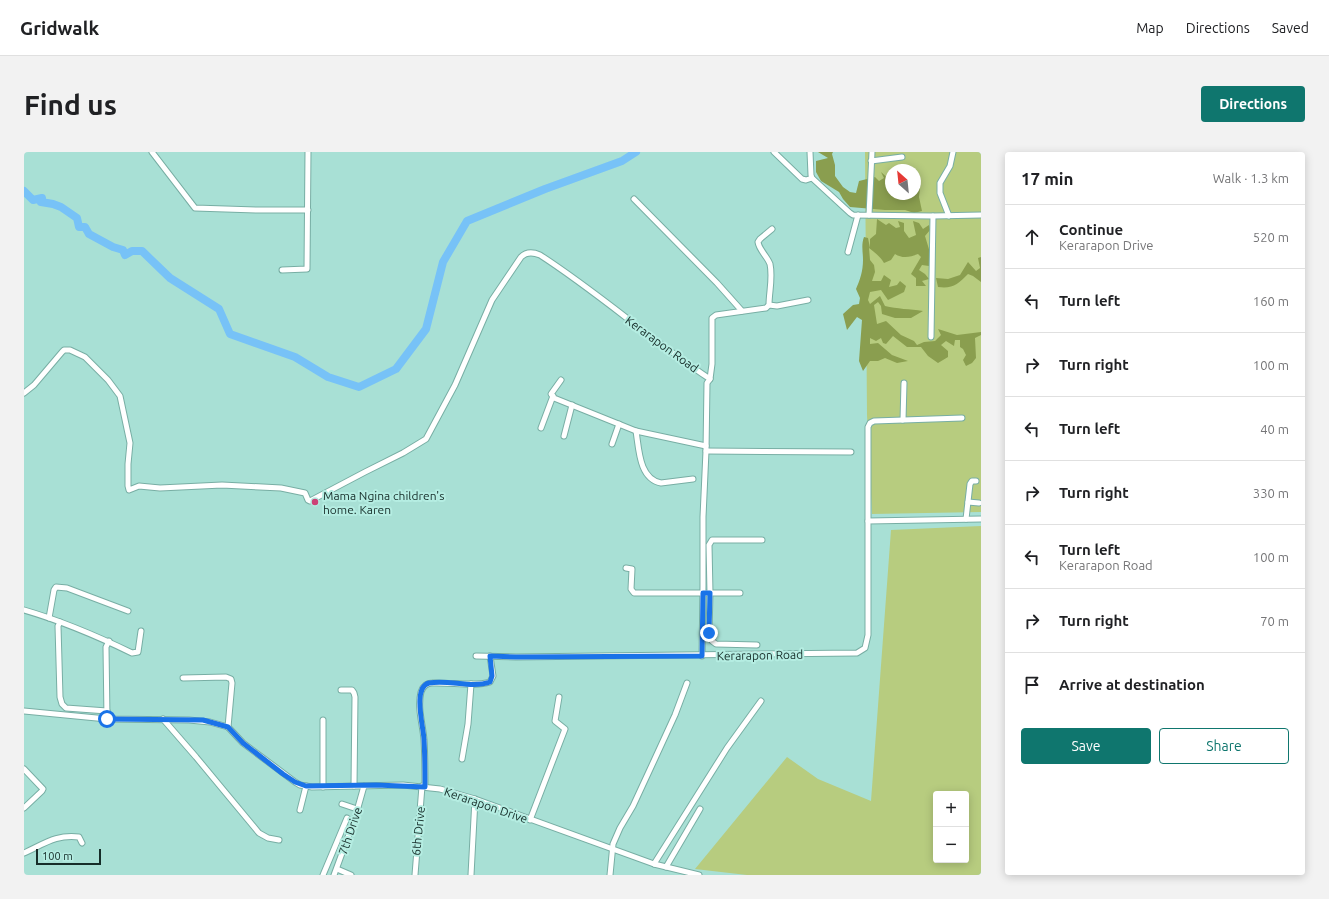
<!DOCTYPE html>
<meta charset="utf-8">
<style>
:root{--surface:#fff;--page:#f2f2f2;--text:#202124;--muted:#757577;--line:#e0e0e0;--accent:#0f766e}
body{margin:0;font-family:Ubuntu,sans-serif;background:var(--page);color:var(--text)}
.controls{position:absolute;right:12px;bottom:12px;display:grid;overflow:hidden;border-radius:4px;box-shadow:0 2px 10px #0003}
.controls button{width:36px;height:36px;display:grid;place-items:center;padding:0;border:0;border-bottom:1px solid var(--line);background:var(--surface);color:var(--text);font:20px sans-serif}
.compass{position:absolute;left:861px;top:12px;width:36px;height:36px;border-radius:50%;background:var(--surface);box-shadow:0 2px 10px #0003;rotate:333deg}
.scale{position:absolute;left:12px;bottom:10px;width:65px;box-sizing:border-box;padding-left:4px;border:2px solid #162d29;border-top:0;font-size:11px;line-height:14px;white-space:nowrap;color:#162d29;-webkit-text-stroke:3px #b5ede2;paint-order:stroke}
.stop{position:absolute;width:12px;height:12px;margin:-9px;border:3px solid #1a73e8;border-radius:50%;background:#fff}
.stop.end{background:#1a73e8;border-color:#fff;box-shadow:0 1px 4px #0008}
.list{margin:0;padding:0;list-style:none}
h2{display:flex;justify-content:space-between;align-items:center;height:52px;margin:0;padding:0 16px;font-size:17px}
h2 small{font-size:13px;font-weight:400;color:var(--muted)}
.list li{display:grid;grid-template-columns:26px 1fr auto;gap:12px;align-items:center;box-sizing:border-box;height:64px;padding:0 16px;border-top:1px solid var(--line)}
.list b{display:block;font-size:15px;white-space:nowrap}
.list p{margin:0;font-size:13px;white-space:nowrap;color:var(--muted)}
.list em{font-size:13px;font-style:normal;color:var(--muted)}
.actions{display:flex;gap:8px;padding:12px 16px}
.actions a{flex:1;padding:9px 0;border:1px solid var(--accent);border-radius:4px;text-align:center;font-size:14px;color:var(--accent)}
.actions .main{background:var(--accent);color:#fff}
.icon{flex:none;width:22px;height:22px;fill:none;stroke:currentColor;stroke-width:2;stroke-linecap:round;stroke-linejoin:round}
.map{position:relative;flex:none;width:957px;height:723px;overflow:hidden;border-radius:4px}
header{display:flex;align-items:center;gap:24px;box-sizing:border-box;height:56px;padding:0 20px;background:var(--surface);border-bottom:1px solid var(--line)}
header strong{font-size:19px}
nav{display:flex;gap:22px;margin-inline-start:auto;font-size:14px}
.intro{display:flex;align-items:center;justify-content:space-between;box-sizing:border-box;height:96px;padding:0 24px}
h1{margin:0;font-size:28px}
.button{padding:10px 18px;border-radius:4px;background:var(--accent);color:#fff;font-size:14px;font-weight:700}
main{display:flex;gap:24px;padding:0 24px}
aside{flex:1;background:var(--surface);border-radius:4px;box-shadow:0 2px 10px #0003}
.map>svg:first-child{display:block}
.green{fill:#b7cc7f;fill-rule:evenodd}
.forest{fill:#8a9e4f}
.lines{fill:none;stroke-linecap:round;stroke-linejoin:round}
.river{stroke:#77c2f7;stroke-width:8}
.street-casing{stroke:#78aea4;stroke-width:7}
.street{stroke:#fff;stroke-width:5}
.route{stroke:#1a73e8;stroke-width:5}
.poi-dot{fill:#cc4176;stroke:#b5ede2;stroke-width:1.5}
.labels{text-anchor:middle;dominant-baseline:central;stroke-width:4;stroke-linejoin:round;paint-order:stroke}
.street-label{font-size:12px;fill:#162d29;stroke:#b5ede2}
.poi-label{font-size:12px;fill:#162d29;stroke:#b5ede2;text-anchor:start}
</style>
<header>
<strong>Gridwalk</strong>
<nav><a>Map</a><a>Directions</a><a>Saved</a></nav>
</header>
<div class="intro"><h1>Find us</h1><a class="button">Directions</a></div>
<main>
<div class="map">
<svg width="957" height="723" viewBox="0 0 957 723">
<rect width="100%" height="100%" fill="#a8e0d5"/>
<!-- green -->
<g class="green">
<path d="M 841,0 L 957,0 L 957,360 L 848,362 L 843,263 ZM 867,18 L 891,18 L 891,42 L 867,42 Z"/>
<path d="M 957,374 L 957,723 L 723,723 L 671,717 L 763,605 L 794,627 L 847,649 L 867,378 ZM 912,642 L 942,642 L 942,708 L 912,708 Z"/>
</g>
<!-- forest -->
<g class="forest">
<polygon points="794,0 809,0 808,2 811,13 811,24 819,35 826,40 832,41 835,29 851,25 855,29 860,26 857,20 867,29 867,42 891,42 892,24 897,28 895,45 898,59 890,61 881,58 861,58 826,55 819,47 815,40 797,29 792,20 792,9 804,6"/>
<path d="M 853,67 L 862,73 L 865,71 L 872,76 L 876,75 L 874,69 L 880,71 L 880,79 L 885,86 L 892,83 L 889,69 L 895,71 L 899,77 L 905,73 L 906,78 L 901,84 L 907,104 L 905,114 L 898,113 L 895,118 L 901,122 L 905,127 L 898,129 L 902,134 L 892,134 L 892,126 L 887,122 L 897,105 L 894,102 C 886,105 879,107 871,102 L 867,108 L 860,111 C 856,104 851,101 845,96 L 846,108 L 850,113 L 851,120 L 848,129 L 857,129 L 860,123 L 867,128 L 865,135 L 873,133 L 876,129 L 882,134 L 880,140 L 864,148 L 857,138 L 846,140 L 844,148 L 846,152 L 856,144 L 861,154 C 873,157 886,157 899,159 L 887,166 L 871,166 L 858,162 L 857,154 L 854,150 L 850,153 L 853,172 L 862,169 L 877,183 L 890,189 L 893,193 L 900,190 L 911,189 L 917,183 L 914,177 L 933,183 L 957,180 L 957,183 L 951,186 L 952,206 L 948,211 L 942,214 L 939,208 L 942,203 L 939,197 L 936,195 L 936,188 L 931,188 L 930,194 L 922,189 L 917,193 L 924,199 L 924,205 L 914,211 L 904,204 L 897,195 L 883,195 L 869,184 L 862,192 L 859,191 L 857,186 L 852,189 L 846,186 L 846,192 L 854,191 L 868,203 L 884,209 L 873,211 L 861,206 L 854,209 L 846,209 L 839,219 L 835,209 L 838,168 L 833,165 L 823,178 L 819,162 L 829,153 L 835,152 L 836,146 L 832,137 C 836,128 839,119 839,108 C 839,100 837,93 840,85 L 844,86 L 846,96 L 846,87 L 852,82 Z"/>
<path d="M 957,105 L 957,130 L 949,124 L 944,122 C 934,132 929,137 914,135 L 912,126 L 924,127 L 936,123 L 944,110 L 952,119 L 956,116 L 954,106 Z"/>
</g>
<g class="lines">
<!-- river -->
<polyline class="river" points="0,39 9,48 18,46 17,50 29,52 37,55 53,66 55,75 61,75 65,82 89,95 99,98 101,103 108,99 118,99 146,126 195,157 206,182 271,205 304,225 335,235 372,217 402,177 419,110 443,69 521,37 598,9 612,0"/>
<!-- street casing -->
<g class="street-casing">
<g id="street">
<polyline points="128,0 171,56 232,58 284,58"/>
<polyline points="750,0 778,27 782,28 788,26"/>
<polyline points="786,0 787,23 788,26 826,61 829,63 909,64 957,63"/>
<polyline points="847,9 878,5"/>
<polyline points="610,47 693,131 718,159"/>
<polyline points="845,63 848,0"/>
<polyline points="925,64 916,41 916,31 926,14 929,0"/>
<polyline points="824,100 834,63"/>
<polyline points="258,118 283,117 284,0"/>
<polyline points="745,153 753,154 784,148"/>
<polyline points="907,185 909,64"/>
<path d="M 686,227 L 688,212 L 688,166 L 692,163 L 742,156 L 745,153 C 745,140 749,126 746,112 C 743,104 735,98 734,90 L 736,87 L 748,77"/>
<polyline points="537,228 527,242 530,246 612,279 682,294"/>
<path d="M 0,241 L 10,233 L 38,200 L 40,198 L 46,198 L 61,205 L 84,228 L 96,244 L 106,291 L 104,312 L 104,334 L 105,338 L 115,334 L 136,336 L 198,333 L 257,336 L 281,341 L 284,348 L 286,349 L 341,320 L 379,301 L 402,287 L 431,233 L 468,148 L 497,105 C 502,100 509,100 516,103 C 575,141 627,188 686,227 L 683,231 L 682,299 L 679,365 L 679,434 L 678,504"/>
<polyline points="879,268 880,231"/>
<polyline points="517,276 529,244"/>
<path d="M 612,279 C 615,297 615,327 637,331 L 669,327"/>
<polyline points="540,284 548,253"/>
<polyline points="588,292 595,272"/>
<polyline points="682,299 827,300"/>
<polyline points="944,350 955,351"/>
<polyline points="942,367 946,332 948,329 952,329"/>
<polyline points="844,369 844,275 846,271 850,269 938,266"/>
<polyline points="602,416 608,417 607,437 610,441 716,441"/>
<path d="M 0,458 C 38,469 73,484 108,501 L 114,500 L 117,479"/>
<polyline points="25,466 30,438 32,435 43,436 104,459"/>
<polyline points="36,470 34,474 36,545 38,552 42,556 83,559"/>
<polyline points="733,493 692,492 688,489 685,481 686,441 685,393 688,388 738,388"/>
<polyline points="452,504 492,505 833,501 841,496 844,483 844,369 957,367"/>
<polyline points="159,526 202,525 207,527 208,531 204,575"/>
<polyline points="317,538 328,538 330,541 331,545 330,634"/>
<polyline points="0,559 83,567 165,568 186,570 204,575 219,591 271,630 276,633 288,635 379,633 416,637 451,647 630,712 675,723"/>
<polyline points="83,567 82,495 85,489"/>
<polyline points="139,567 172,605 235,681 244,686 255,688"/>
<polyline points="438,607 444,572 447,532"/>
<polyline points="0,617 19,637 18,639 0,656"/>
<polyline points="299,635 299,568"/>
<path d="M 401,635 C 401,619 401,604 400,588 C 399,573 393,556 397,540 C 399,534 402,531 408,531 C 426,530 451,535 466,530 L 469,524 L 466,504"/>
<polyline points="318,652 333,657"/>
<polyline points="276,658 282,634"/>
<polyline points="506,668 541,577 531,569 535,545"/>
<path d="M 0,701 C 20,692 33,682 55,685 L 58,691"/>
<polyline points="630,712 703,596 737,549"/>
<polyline points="642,715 676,657"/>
<polyline points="313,717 327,723"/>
<polyline points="299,723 323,666"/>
<polyline points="310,723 331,666 340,634"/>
<polyline points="391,723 398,634"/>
<polyline points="447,723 451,647"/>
<polyline points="586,723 589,692 596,676 609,654 628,613 651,563 663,531"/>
</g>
</g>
<!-- street -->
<use href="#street" class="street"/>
</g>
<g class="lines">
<!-- route -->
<path class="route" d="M 83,567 L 179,568 L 204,575 L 219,591 L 259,622 L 271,630 L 282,634 L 352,633 L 401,635 C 401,619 401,604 400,588 C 400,577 388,535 405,531 C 425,527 447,537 466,530 L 468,524 L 466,504 L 492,505 L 678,504 L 679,441 L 686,441 L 685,481"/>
</g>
<!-- markers -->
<circle class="poi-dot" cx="291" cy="350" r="4"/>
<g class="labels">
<!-- street labels -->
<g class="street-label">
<text transform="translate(638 192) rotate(36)">Kerarapon Road</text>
<text transform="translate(736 503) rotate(-1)">Kerarapon Road</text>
<text transform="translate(462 653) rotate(19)">Kerarapon Drive</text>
<text transform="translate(326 679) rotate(-71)">7th Drive</text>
<text transform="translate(394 679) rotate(-84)">6th Drive</text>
</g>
<!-- poi labels -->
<g class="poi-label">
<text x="299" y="343">Mama Ngina children's<tspan x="299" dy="14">home. Karen</tspan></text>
</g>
</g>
</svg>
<div class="controls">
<button>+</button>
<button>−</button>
</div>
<svg class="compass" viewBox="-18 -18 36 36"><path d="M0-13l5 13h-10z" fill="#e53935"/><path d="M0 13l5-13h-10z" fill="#757577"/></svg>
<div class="scale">100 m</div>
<div class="stop" style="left:83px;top:567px"></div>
<div class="stop end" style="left:685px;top:481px"></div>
</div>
<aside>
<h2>17 min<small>Walk · 1.3 km</small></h2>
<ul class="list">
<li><svg class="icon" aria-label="ahead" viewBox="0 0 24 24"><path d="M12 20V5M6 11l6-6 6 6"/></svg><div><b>Continue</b><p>Kerarapon Drive</p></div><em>520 m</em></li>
<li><svg class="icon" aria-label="left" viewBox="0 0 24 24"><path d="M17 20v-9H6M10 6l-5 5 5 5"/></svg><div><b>Turn left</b></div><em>160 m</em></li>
<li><svg class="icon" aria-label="right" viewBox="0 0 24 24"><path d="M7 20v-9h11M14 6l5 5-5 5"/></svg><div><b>Turn right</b></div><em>100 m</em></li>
<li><svg class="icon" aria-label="left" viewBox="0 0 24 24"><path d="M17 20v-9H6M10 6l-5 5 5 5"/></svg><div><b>Turn left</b></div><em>40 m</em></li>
<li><svg class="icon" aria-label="right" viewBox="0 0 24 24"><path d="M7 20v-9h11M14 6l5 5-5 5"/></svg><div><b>Turn right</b></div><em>330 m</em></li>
<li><svg class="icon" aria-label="left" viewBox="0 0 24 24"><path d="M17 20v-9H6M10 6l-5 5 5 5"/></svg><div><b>Turn left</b><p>Kerarapon Road</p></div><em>100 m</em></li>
<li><svg class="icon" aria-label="right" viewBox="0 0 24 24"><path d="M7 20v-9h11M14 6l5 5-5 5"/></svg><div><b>Turn right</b></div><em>70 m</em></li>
<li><svg class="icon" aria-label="arrive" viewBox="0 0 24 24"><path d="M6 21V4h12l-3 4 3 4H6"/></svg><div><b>Arrive at destination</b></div></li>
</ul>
<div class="actions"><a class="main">Save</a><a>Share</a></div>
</aside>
</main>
